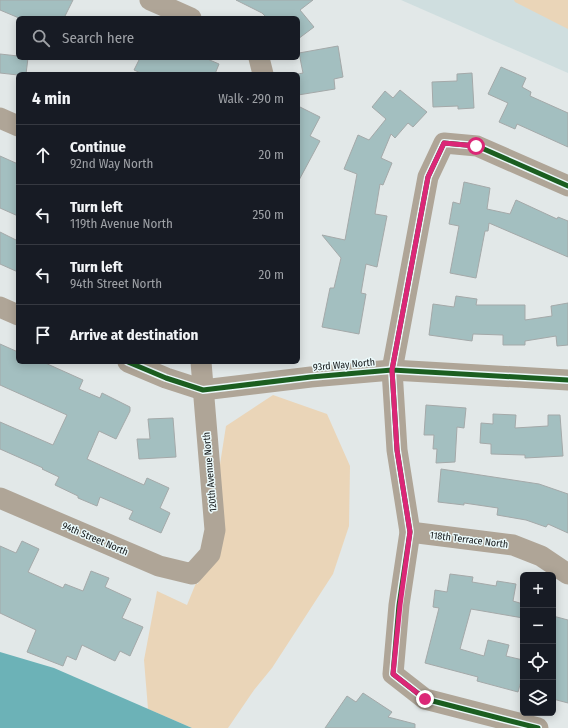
<!DOCTYPE html>
<meta charset="utf-8">
<style>
:root{--surface:#171b24;--page:#242831;--text:#f1f3f6;--muted:#9ea1a6;--line:#363941}
body{margin:0;font-family:"Fira Sans Condensed",sans-serif;background:var(--page);color:var(--text)}
.controls{position:absolute;right:12px;bottom:12px;display:grid;overflow:hidden;border-radius:6px;box-shadow:0 2px 10px #0003}
.controls button{width:36px;height:36px;display:grid;place-items:center;padding:0;border:0;border-bottom:1px solid var(--line);background:var(--surface);color:var(--text);font:20px sans-serif}
.stop{position:absolute;width:12px;height:12px;margin:-9px;border:3px solid #db2777;border-radius:50%;background:#fff}
.stop.end{background:#db2777;border-color:#fff;box-shadow:0 1px 4px #0008}
.list{margin:0;padding:0;list-style:none}
h2{display:flex;justify-content:space-between;align-items:center;height:52px;margin:0;padding:0 16px;font-size:17px}
h2 small{font-size:13px;font-weight:400;color:var(--muted)}
.list li{display:grid;grid-template-columns:26px 1fr auto;gap:12px;align-items:center;box-sizing:border-box;height:60px;padding:0 16px;border-top:1px solid var(--line)}
.list b{display:block;font-size:15px;white-space:nowrap}
.list p{margin:0;font-size:13px;white-space:nowrap;color:var(--muted)}
.list em{font-size:13px;font-style:normal;color:var(--muted)}
.icon{flex:none;width:22px;height:22px;fill:none;stroke:currentColor;stroke-width:2;stroke-linecap:round;stroke-linejoin:round}
.map{position:relative;flex:none;width:568px;height:728px;overflow:hidden}
.search{position:absolute;background:var(--surface);box-shadow:0 2px 10px #0003;left:16px;top:16px;width:284px;height:44px;display:flex;align-items:center;gap:10px;box-sizing:border-box;padding:0 14px;border-radius:6px;color:var(--muted);font-size:15px}
.panel{position:absolute;background:var(--surface);box-shadow:0 2px 10px #0003;left:16px;top:72px;width:284px;height:292px;border-radius:6px}
.map>svg:first-child{display:block}
.built{fill:#cfdedf}
.green{fill:#ead5b8}
.water{fill:#6cb2b7}
.building{fill:#a3bfc0;stroke:#a4a9a9}
.lines{fill:none;stroke-linecap:round;stroke-linejoin:round}
.minor{stroke:#afa597;stroke-width:21}
.cycleway-casing{stroke:#ebf9fa;stroke-width:8}
.cycleway{stroke:#1b5e20;stroke-width:5}
.route{stroke:#db2777;stroke-width:5}
.labels{text-anchor:middle;dominant-baseline:central;stroke-width:3;stroke-linejoin:round;paint-order:stroke}
.street-label{font-size:10px;fill:#121617;stroke:#ebf9fa}
</style>
<div class="map">
<svg width="568" height="728" viewBox="0 0 568 728">
<rect width="100%" height="100%" fill="#e2e8e8"/>
<!-- built -->
<polygon class="built" points="401,0 568,0 568,73"/>
<!-- green -->
<g class="green">
<polygon points="514,0 568,0 568,29 515,2"/>
<polygon points="273,395 327,414 350,466 349,526 333,574 272,668 254,690 228,728 192,728 148,709 144,660 157,591 187,605 196,583 198,584 218,477 226,426"/>
</g>
<!-- water -->
<polygon class="water" points="0,652 54,668 192,728 0,728"/>
<!-- building -->
<g class="building">
<polygon points="0,0 73,0 64,18 19,18 0,10"/>
<polygon points="236,0 313,0 300,10 314,27 298,39 298,18 267,18 262,13"/>
<polygon points="338,46 343,77 334,79 335,89 298,95 298,74 303,73 299,53"/>
<polygon points="0,54 18,56 18,58 28,58 26,74 18,75 0,73"/>
<polygon points="140,58 205,58 219,64 215,74 143,74 134,70"/>
<polygon points="501,67 526,78 522,87 531,92 530,96 568,113 568,147 517,124 515,129 499,122 508,103 488,94"/>
<polygon points="472,73 474,108 458,109 458,106 433,107 432,82 457,81 457,74"/>
<polygon points="400,90 427,112 413,127 408,123 395,138 391,134 381,158 392,163 383,185 380,184 375,214 387,216 377,267 366,264 361,293 366,294 359,334 322,327 330,288 334,288 341,258 322,235 345,240 357,174 344,169 358,135 369,140 386,119 372,107 385,91 393,98"/>
<polygon points="298,106 320,117 310,136 320,141 298,182"/>
<polygon points="0,156 18,164 18,216 0,208"/>
<polygon points="464,182 490,188 487,209 510,214 516,200 557,219 558,217 568,221 568,257 489,223 488,231 485,231 476,278 450,273 459,226 449,224 453,202 460,204"/>
<polygon points="0,232 18,241 18,272 0,264"/>
<polygon points="456,296 477,299 476,305 525,305 525,320 552,316 551,306 568,303 568,345 557,346 556,336 525,341 525,345 503,345 503,335 473,334 472,341 429,335 433,304 454,307"/>
<polygon points="0,344 18,352 18,362 43,362 83,380 79,389 100,398 102,393 130,407 130,411 116,439 99,431 87,459 144,485 147,478 169,488 160,508 170,513 161,533 129,519 133,511 100,497 97,506 78,498 78,496 55,485 59,477 42,469 43,468 0,449 0,422 53,445 67,415 0,385"/>
<polygon points="426,405 466,408 464,428 457,427 455,462 436,463 437,449 433,449 434,435 424,435"/>
<polygon points="493,414 516,415 515,428 548,426 548,415 560,415 563,456 525,458 525,455 491,454 491,444 480,443 481,423 493,424"/>
<polygon points="173,418 176,457 139,459 137,439 150,439 148,419"/>
<polygon points="441,469 539,484 568,494 568,533 548,524 546,527 526,520 497,515 498,508 464,503 464,505 438,502"/>
<polygon points="22,541 39,549 28,572 63,588 65,584 83,591 91,571 109,578 105,587 131,599 122,618 143,627 130,656 120,651 115,661 82,645 76,660 67,656 63,666 27,652 36,630 0,613 0,546 16,553"/>
<polygon points="450,574 473,577 472,582 496,586 497,581 516,584 513,601 523,604 523,618 471,609 460,649 484,656 488,640 509,645 506,656 523,660 523,674 518,692 477,681 478,677 425,663 439,608 433,607 435,590 447,592"/>
<polygon points="553,616 568,620 568,703 553,699"/>
<polygon points="363,693 392,712 388,717 415,724 415,728 325,728 347,696 356,702"/>
</g>
<g class="lines">
<!-- minor -->
<g class="minor">
<polyline points="150,0 191,18"/>
<polyline points="259,58 263,74"/>
<polyline points="0,118 18,126"/>
<polyline points="0,307 18,315"/>
<polyline points="128,362 166,378 203,390 311,377 392,370 568,380"/>
<polyline points="0,498 159,566 192,574 210,554 215,530 201,362"/>
<polyline points="410,532 513,545 541,556 568,574"/>
<polyline points="538,728 425,699 393,674 399,605 410,532 397,450 392,370 428,177 444,143 477,146 568,186"/>
</g>
<!-- cycleway casing -->
<g class="cycleway-casing">
<g id="cycleway">
<polyline points="128,362 166,378 203,390 311,377 392,370 568,380"/>
<polyline points="538,728 425,699 393,674 399,605 410,532 397,450 392,370 428,177 444,143 477,146 568,186"/>
</g>
</g>
<!-- cycleway -->
<use href="#cycleway" class="cycleway"/>
</g>
<g class="lines">
<!-- route -->
<polyline class="route" points="425,699 393,674 400,605 410,532 397,450 392,370 428,177 444,143 476,146"/>
</g>
<g class="labels">
<!-- street labels -->
<g class="street-label">
<text transform="translate(344 365) rotate(-5)">93rd Way North</text>
<text transform="translate(210 472) rotate(-95)">120th Avenue North</text>
<text transform="translate(95 539) rotate(23)">94th Street North</text>
<text transform="translate(469 540) rotate(7)">118th Terrace North</text>
</g>
</g>
</svg>
<div class="controls">
<button>+</button>
<button>−</button>
<button><svg class="icon" aria-label="locate" viewBox="0 0 24 24"><circle cx="12" cy="12" r="6"/><path d="M12 2v4M12 18v4M2 12h4M18 12h4"/></svg></button>
<button><svg class="icon" aria-label="layers" viewBox="0 0 24 24"><path d="M12 4l9 5-9 5-9-5zM3 14l9 5 9-5"/></svg></button>
</div>
<div class="stop" style="left:476px;top:146px"></div>
<div class="stop end" style="left:425px;top:699px"></div>
<div class="search"><svg class="icon" aria-label="search" viewBox="0 0 24 24"><circle cx="10" cy="10" r="6"/><path d="M15 15l6 6"/></svg>Search here</div>
<section class="panel">
<h2>4 min<small>Walk · 290 m</small></h2>
<ul class="list">
<li><svg class="icon" aria-label="ahead" viewBox="0 0 24 24"><path d="M12 20V5M6 11l6-6 6 6"/></svg><div><b>Continue</b><p>92nd Way North</p></div><em>20 m</em></li>
<li><svg class="icon" aria-label="left" viewBox="0 0 24 24"><path d="M17 20v-9H6M10 6l-5 5 5 5"/></svg><div><b>Turn left</b><p>119th Avenue North</p></div><em>250 m</em></li>
<li><svg class="icon" aria-label="left" viewBox="0 0 24 24"><path d="M17 20v-9H6M10 6l-5 5 5 5"/></svg><div><b>Turn left</b><p>94th Street North</p></div><em>20 m</em></li>
<li><svg class="icon" aria-label="arrive" viewBox="0 0 24 24"><path d="M6 21V4h12l-3 4 3 4H6"/></svg><div><b>Arrive at destination</b></div></li>
</ul>
</section>
</div>
